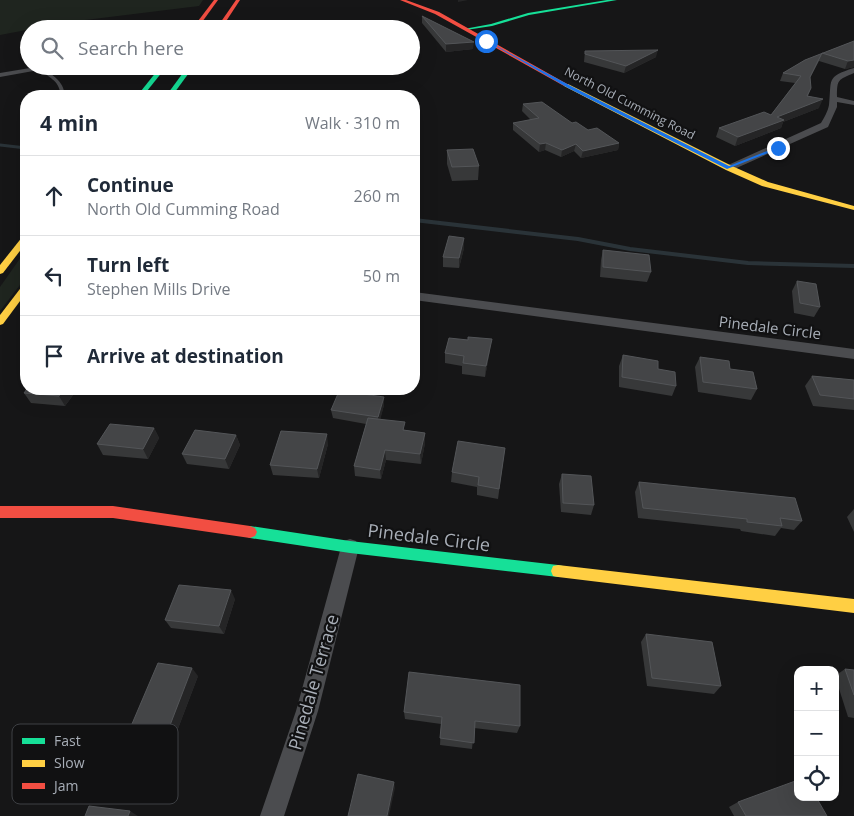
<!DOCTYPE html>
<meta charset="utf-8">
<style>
:root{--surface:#fff;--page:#f6f6f7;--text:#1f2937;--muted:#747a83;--line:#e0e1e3}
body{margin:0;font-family:"Open Sans",sans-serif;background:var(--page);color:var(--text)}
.controls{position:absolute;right:15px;bottom:15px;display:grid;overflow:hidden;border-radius:10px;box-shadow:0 5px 20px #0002}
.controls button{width:45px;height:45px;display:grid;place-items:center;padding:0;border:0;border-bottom:1px solid var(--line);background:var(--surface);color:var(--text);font:25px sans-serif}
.stop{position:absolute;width:15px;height:15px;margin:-11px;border:4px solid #1a73e8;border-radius:50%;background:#fff}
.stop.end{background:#1a73e8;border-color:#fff;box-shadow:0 1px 5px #0008}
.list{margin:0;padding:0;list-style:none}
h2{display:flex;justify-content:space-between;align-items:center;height:65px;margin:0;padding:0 20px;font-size:21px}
h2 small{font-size:16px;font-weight:400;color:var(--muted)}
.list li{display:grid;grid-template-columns:32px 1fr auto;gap:15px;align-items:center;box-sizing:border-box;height:80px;padding:0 20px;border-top:1px solid var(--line)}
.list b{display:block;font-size:19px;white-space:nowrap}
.list p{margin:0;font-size:16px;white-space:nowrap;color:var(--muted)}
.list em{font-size:16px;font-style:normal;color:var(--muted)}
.icon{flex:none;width:28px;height:28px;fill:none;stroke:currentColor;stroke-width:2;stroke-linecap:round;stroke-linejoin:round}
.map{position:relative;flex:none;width:854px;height:816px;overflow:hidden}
.search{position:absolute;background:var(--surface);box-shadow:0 5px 20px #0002;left:20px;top:20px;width:400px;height:55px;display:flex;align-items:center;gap:12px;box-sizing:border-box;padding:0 18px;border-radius:28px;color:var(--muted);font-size:19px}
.panel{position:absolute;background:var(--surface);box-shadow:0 5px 20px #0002;left:20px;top:90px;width:400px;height:305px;border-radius:20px}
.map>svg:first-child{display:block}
.green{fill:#1f251f}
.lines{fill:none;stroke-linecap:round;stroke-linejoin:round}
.stream-far1{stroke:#2a3338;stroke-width:3}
.stream{stroke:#2a3338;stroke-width:4}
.lane{fill:#4b4c4f;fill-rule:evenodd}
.street{fill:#4b4c4f;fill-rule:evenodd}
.fast{fill:#16e098;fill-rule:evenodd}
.slow{fill:#ffcf43;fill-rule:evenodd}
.jam{fill:#f24e42;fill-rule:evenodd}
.wall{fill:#373839}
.shaded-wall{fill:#252526}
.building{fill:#444547;stroke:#535558}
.route{fill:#1a73e8}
.labels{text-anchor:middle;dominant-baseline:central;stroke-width:4.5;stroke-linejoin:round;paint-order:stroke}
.far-street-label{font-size:12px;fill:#a8aeb7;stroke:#111112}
.street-label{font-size:15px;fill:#a8aeb7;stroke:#111112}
.near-street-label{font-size:18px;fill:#a8aeb7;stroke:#111112}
.key{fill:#111112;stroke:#3e4044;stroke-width:1}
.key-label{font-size:14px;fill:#a8aeb7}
</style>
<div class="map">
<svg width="854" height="816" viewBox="0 0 854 816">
<rect width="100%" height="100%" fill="#161617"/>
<!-- green -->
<g class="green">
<polygon points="0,0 203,0 199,6 69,22 0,35"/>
<polygon points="26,250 26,277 0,311 0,287"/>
</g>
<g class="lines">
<!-- stream-far1 -->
<polyline class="stream-far1" points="0,145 26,148"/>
<!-- stream -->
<polyline class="stream" points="414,220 578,239 630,249 748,263 854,266"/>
<!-- lane -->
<path class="lane" d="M 42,68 L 44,68 C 50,74 57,77 61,84 C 64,88 64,93 66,96 L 61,96 C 58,76 48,81 42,68 Z"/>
<!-- street -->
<g class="street">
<polygon points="42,66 61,66 0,77 0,73"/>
<path d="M 854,68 L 854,73 C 838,80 837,79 837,97 L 854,101 L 854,105 L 837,102 L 837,107 L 828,127 L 732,170 L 726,170 L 726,166 L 821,123 C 824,118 828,111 829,105 C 832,80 825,77 854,68 Z"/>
<polygon points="414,292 854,349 854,359 414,300"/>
<polygon points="350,539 356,541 359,547 318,711 284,816 260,816 296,711 341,547 344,541"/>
</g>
<!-- fast -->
<g class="fast">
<polygon points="607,0 617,0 529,15 492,26 466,30 464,29 491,24 528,13"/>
<polygon points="161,66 167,66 143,96 137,96"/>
<polygon points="188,66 194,66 172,96 166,96"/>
<polygon points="250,526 350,541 558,565 563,566 565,571 563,576 558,577 350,553 250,538 245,536 243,532 245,528"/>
</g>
<!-- slow -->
<g class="slow">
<polygon points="564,84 568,84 732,166 768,182 854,206 854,210 762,186 726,170 564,86"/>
<polygon points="23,236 26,236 26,243 3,273 0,274 0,265"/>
<polygon points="26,284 26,293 3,324 0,325 0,315 23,285"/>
<polygon points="558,565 854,599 854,613 558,577 553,576 551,571 553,566"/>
</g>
<!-- jam -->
<g class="jam">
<polygon points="214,0 218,0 197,29 192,29"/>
<polygon points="236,0 240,0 221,29 216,29"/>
<polygon points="400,0 406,0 439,12 569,85 564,86 435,14"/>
<polygon points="0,506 113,506 250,526 255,528 257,532 255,536 250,538 113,518 0,518"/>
</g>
</g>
<!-- wall -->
<g class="wall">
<polygon points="422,16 473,49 446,52 422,23"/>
<polygon points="854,41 854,67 845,69 819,61 810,78 811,88 808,96 819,108 783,122 781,128 735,146 716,137 719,128 771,115 795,83 780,81 783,73 805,60"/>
<polygon points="585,51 656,57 624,73 584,62"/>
<polygon points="523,104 588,130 619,143 618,150 581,158 574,151 561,157 545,150 539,152 513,130 513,123 531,120 522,111"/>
<polygon points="447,150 479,166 478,180 452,181 447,164"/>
<polygon points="464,248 459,268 443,267 443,257"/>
<polygon points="603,250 651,272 647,282 600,277 601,260"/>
<polygon points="797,281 820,307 814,317 794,313 792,291"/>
<polygon points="490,350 485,377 462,374 462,366 445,363 445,353"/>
<polygon points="623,355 676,386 672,396 619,387 619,366"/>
<polygon points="700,357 730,369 757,389 751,400 698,392 695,367"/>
<polygon points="812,376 854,380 854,410 813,406 805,386"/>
<polygon points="27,389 75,389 76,391 65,406 31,403 24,393"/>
<polygon points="364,390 365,394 384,405 380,419 405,430 425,433 425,443 421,464 386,460 381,479 355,476 354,466 366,424 333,418 331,410"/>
<polygon points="154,428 159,438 148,459 103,455 97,444"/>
<polygon points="236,435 240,445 229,469 187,464 182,454"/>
<polygon points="328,444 319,478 273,475 270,465"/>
<polygon points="505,448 498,499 477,495 477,487 451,482 452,472"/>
<polygon points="562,474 594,505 591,515 561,512 559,484"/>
<polygon points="639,482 802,521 794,530 781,528 775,536 741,531 740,529 638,518 635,492"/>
<polygon points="854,509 854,532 847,517"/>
<polygon points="235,599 224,634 171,628 165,620"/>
<polygon points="646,634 721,686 714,694 647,686 641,642"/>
<polygon points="845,669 854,670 854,718 848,717 835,676"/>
<polygon points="198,676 174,739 165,738 153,770 125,765 117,759"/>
<polygon points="404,712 520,726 517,733 474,728 472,749 440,745 441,724 405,719"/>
<polygon points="738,802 827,816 734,816 729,807"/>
</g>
<!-- shaded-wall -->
<g class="shaded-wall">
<polygon points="458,0 468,0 458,2"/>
<polygon points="474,42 473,49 446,52 446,44"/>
<polygon points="658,50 656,57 624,73 626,66"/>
<polygon points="854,60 854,67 845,69 848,61"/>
<polygon points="823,99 819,108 783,122 781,128 735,146 738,137 777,117"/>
<polygon points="546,143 545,150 539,152 540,144"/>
<polygon points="619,143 618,150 581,158 583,151"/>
<polygon points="576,144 574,151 561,157 562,150"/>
<polygon points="464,238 464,248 459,268 459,258"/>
<polygon points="492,339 490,350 485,377 486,366"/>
<polygon points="64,389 75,389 76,391 65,406 59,396"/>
<polygon points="384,397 384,405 379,425 378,417"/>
<polygon points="154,428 159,438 148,459 143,449"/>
<polygon points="425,433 425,443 421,464 420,454"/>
<polygon points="327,434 328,444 319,478 317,469"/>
<polygon points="236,435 240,445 229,469 225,459"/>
<polygon points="385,450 386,460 381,479 380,470"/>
<polygon points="231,590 235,599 224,634 219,626"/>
<polygon points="192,668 198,676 174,739 167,733"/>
<polygon points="158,731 165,738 153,770 145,764"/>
<polygon points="394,782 395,788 389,816 387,816"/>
<polygon points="130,811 138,816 128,816"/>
</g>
<!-- building -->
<g class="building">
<polygon points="422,16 474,42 446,44"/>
<polygon points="854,41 854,60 848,61 822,53 810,77 811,88 807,96 823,99 777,117 784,120 738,137 719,128 764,112 771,115 801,76 783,73 805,60"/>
<polygon points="658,50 626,66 585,54 585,51"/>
<polygon points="542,102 572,123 576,122 588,130 597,128 619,143 583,151 576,144 562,150 546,143 540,144 513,123 539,118 523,104"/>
<polygon points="473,149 479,166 452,167 447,150"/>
<polygon points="449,236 464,238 459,258 443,257"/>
<polygon points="603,250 649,255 651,272 603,267"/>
<polygon points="797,281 816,284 820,307 800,303"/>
<polygon points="468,337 492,339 486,366 463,363 464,356 445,353 449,338 468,340"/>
<polygon points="623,355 658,361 658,369 675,372 676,386 622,377"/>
<polygon points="700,357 729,361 730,369 753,372 757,389 703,382"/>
<polygon points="812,376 854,380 854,399 820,395"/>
<polygon points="27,389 64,389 59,396 24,393"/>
<polygon points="340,389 364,390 363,394 384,397 378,417 331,410"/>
<polygon points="368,418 405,422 403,430 425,433 420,454 385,450 380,470 354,466"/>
<polygon points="110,424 154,428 143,449 97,444"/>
<polygon points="195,430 236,435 225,459 182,454"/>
<polygon points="281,431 327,434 317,469 270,465"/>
<polygon points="458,441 505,448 499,489 478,485 479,477 452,472"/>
<polygon points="562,474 591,476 594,505 563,503"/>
<polygon points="639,482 795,498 802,521 780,518 782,526 747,522 747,519 643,508"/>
<polygon points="179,585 231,590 219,626 165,620"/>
<polygon points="646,634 712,642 721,686 652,678"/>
<polygon points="158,663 192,668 167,733 158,731 145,764 117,759"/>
<polygon points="845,669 854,670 854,695"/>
<polygon points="409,672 520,685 520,726 475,721 474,743 440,738 442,717 404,712"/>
<polygon points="358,774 394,782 387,816 348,816"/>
<polygon points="798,780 798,797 816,797 827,816 746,816 738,802"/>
<polygon points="89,806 130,811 128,816 85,816"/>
</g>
<!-- route -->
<polygon class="route" points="485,40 571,86 729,166 777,147 781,148 727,169 568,88"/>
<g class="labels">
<!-- far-street labels -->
<g class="far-street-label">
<text transform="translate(630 103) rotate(27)">North Old Cumming Road</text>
</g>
<!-- street labels -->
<g class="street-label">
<text transform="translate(770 327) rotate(7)">Pinedale Circle</text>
</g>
<!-- near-street labels -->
<g class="near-street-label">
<text transform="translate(429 537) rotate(7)">Pinedale Circle</text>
<text transform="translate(313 682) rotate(-74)">Pinedale Terrace</text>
</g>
</g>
<!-- legend -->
<rect x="12" y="724" width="166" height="80" rx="8" class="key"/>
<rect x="22" y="738" width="23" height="6" fill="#16e098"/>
<rect x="22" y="760" width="23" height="7" fill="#ffcf43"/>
<rect x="22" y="783" width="23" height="6" fill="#f24e42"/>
<g class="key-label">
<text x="54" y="746">Fast</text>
<text x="54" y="768">Slow</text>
<text x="54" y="791">Jam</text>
</g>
</svg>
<div class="controls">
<button>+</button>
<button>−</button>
<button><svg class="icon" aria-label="locate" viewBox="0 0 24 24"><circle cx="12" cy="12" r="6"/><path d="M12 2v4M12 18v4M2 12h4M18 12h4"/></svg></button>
</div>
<div class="stop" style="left:486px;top:41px"></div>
<div class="stop end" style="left:778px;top:148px"></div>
<div class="search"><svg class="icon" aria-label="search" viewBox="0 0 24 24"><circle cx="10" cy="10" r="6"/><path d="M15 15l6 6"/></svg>Search here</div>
<section class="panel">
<h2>4 min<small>Walk · 310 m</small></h2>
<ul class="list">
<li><svg class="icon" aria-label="ahead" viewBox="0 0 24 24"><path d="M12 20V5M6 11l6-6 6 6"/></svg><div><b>Continue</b><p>North Old Cumming Road</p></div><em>260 m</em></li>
<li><svg class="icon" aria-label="left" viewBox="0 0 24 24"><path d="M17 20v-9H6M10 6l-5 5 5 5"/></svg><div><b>Turn left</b><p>Stephen Mills Drive</p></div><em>50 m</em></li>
<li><svg class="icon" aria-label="arrive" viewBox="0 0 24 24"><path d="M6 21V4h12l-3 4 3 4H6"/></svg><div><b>Arrive at destination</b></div></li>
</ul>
</section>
</div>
